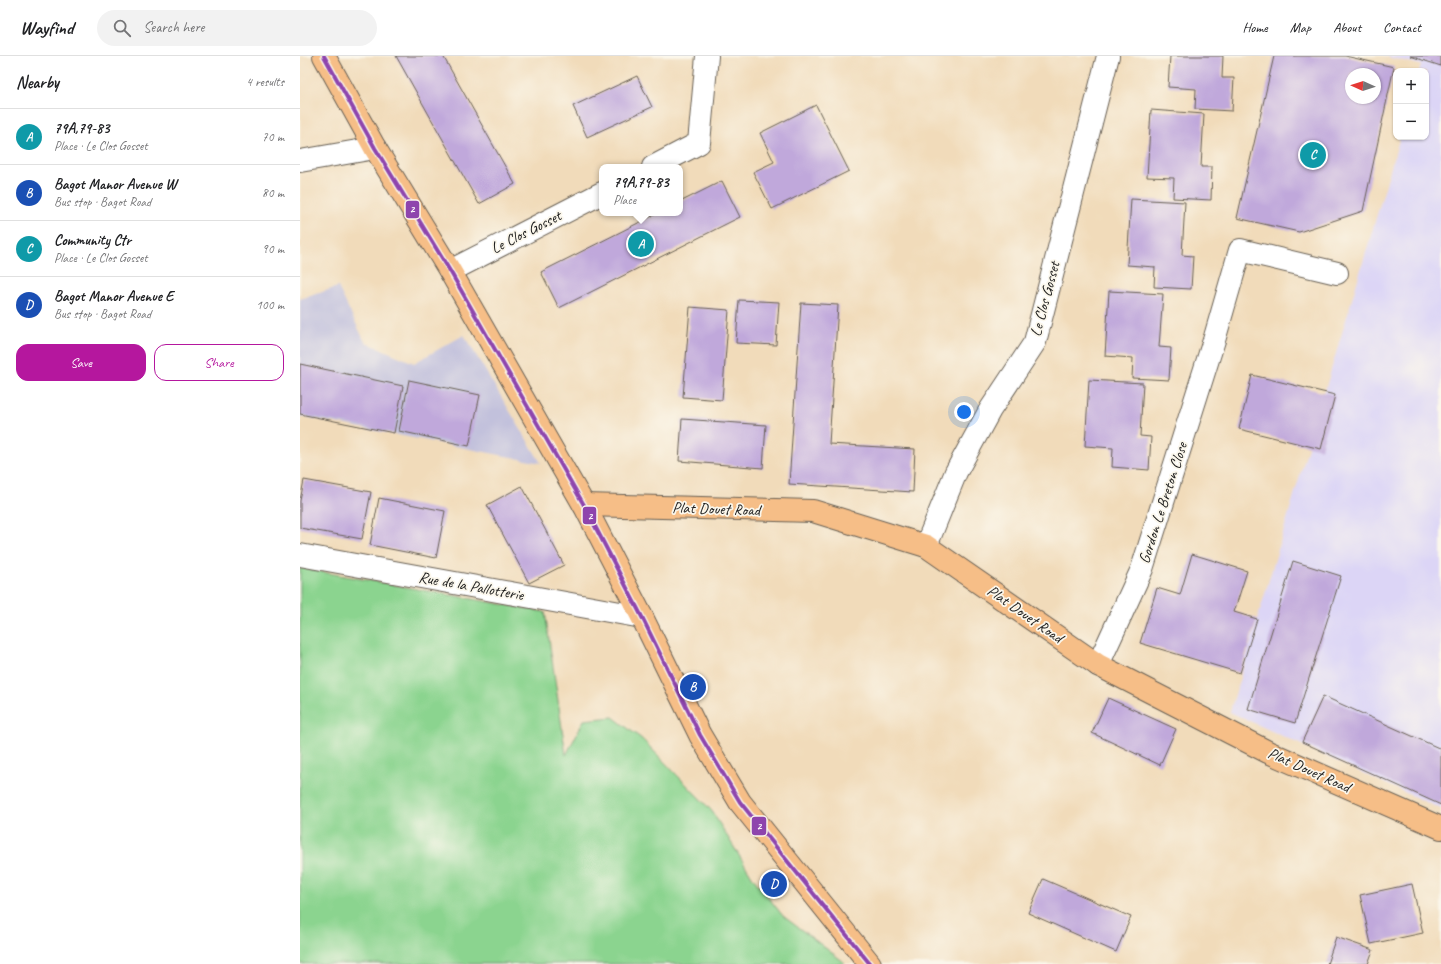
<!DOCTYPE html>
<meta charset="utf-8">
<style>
:root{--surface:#fff;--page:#f2f2f2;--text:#202124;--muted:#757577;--line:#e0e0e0;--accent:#b5179e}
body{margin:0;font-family:Caveat,sans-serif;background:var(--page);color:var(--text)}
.controls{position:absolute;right:12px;top:12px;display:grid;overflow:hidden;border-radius:8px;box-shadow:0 1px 3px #0004}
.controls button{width:36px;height:36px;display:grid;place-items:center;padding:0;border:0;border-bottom:1px solid var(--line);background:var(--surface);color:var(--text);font:20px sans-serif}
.compass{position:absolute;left:1045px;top:12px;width:36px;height:36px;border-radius:50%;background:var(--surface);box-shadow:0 1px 3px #0004;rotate:273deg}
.you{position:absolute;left:664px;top:356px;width:14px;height:14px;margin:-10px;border:3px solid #fff;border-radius:50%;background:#1a73e8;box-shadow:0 0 0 6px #1a73e833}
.badge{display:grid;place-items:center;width:26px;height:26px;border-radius:50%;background:var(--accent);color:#fff;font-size:13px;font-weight:700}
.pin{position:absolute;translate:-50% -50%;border:2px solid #fff;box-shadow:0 1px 4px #0006}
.popup{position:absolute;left:299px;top:108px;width:84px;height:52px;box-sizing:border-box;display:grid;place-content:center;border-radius:8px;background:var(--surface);filter:drop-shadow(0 1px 3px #0005);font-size:13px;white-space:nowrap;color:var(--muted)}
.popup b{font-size:15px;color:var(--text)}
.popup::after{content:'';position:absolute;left:50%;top:100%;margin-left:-8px;border:8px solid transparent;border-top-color:var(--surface)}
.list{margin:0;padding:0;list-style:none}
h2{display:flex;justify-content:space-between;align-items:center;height:52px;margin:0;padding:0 16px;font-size:17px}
h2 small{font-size:13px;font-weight:400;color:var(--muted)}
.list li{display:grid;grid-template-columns:26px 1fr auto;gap:12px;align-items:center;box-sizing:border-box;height:56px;padding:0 16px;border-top:1px solid var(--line)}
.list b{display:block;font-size:15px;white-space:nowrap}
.list p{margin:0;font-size:13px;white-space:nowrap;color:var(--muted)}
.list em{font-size:13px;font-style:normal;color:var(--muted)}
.actions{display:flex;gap:8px;padding:12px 16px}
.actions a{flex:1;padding:9px 0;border:1px solid var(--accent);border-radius:12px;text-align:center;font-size:14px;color:var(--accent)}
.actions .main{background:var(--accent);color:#fff}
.icon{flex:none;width:22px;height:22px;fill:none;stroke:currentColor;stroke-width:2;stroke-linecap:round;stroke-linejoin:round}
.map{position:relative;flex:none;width:1141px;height:908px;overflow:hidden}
header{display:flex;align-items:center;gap:24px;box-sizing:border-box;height:56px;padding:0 20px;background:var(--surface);border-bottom:1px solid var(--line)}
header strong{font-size:19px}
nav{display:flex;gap:22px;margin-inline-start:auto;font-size:14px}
.search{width:280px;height:36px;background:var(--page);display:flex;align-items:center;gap:10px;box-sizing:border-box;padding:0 14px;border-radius:22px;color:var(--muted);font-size:15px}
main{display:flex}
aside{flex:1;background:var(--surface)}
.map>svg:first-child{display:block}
.built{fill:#dcd5f6}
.industrial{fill:#c2c1dc}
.green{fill:#8bd48f;stroke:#547856}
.building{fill:#c0a8db;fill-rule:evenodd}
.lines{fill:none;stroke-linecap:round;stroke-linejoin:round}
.minor-casing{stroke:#675f53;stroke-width:24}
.major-casing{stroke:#675f53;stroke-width:24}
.minor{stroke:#fff;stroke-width:22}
.major{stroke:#f6be87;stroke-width:22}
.bus-1-casing{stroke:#fbf7ec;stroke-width:7}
.bus-1{stroke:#8e44ad;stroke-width:4}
.labels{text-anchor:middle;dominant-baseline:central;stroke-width:3.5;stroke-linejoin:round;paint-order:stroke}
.street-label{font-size:16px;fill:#1c1c1c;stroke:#fbf7ec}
.line-badge{stroke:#fbf7ec;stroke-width:1.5}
.badge-label{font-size:11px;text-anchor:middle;font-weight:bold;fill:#fff}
</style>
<header>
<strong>Wayfind</strong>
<div class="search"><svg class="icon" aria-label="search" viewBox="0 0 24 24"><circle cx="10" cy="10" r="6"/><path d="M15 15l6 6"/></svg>Search here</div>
<nav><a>Home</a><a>Map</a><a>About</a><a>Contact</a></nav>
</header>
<main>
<aside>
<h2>Nearby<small>4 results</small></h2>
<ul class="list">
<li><span class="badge" style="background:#0f9aa8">A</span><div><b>79A,79-83</b><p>Place · Le Clos Gosset</p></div><em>70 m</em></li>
<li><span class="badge" style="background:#1a4fb4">B</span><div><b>Bagot Manor Avenue W</b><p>Bus stop · Bagot Road</p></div><em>80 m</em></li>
<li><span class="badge" style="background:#0f9aa8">C</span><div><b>Community Ctr</b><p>Place · Le Clos Gosset</p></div><em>90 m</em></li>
<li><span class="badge" style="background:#1a4fb4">D</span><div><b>Bagot Manor Avenue E</b><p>Bus stop · Bagot Road</p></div><em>100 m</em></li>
</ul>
<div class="actions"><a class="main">Save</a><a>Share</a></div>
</aside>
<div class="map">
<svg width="1141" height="908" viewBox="0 0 1141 908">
<rect width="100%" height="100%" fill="#fbf7ec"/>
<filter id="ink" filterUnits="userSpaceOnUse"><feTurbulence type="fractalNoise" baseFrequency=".025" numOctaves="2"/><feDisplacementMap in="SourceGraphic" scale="8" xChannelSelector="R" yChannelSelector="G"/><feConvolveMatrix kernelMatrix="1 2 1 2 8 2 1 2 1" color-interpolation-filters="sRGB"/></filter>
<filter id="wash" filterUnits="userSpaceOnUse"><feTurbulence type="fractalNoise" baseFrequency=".012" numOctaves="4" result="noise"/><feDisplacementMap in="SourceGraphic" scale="16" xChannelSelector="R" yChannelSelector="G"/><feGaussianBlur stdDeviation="0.9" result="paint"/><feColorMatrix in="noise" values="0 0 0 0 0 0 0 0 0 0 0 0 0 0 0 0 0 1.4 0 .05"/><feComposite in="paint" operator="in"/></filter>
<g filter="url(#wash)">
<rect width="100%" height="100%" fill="#f1dbba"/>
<!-- built -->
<polygon class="built" points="1083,0 1141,0 1141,753 930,656 1100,81 1126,81 1126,15 1119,15 1121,9"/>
<!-- industrial -->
<polygon class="industrial" points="38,231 65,286 114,307 164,279 241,407 0,360 0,243"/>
<!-- green -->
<polygon class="green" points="0,512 245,556 266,699 284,664 313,661 342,683 411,754 453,822 483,860 544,906 542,908 0,908"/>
<g id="blocks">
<!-- building -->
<g class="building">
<polygon points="96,0 143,0 215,128 179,148"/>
<polygon points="870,0 923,0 922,22 934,22 932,55 895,53 896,33 868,31"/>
<path d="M 974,0 L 1045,0 L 1094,11 L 1063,155 L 999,176 L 937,162 ZM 1051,18 L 1075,18 L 1075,42 L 1051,42 Z"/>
<polygon points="1110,0 1141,0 1141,10"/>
<polygon points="337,20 352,51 287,81 273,50"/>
<polygon points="516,49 549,115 472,153 453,116 474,106 460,77"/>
<polygon points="851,54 904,58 901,111 912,111 911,144 873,142 874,122 847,121"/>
<polygon points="422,125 440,161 259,252 241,216 358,157 380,157 380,146"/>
<polygon points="831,143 885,146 882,199 893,200 891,233 854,231 855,211 827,209"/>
<polygon points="809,235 863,238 859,291 871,292 869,324 832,322 833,302 805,300"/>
<polygon points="439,244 479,246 476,289 436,287"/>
<polygon points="501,247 538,249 529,388 615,393 613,436 489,428"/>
<polygon points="390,251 429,254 422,344 383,341"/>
<polygon points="0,308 103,330 94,377 0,358"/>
<polygon points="952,319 1035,339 1021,393 939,373"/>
<polygon points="109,324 180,339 169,390 99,375"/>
<polygon points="789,324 843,327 840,380 851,381 849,414 812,411 813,392 785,390"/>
<polygon points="382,363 466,369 463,412 379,405"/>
<polygon points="4,424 71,436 62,483 0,472 0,445"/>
<polygon points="222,430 264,509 229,527 187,449"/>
<polygon points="79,442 145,455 136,502 70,489"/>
<polygon points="892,498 947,515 934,556 957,563 940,617 840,587 857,532 880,539"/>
<polygon points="993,505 1041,520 995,667 948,653"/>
<polygon points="1023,640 1141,693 1141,749 1002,686"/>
<polygon points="808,642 876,673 860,709 792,677"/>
<polygon points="743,823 831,861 816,896 728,857"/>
<polygon points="1112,828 1123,877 1071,888 1060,839"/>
<polygon points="1036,881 1073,894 1068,908 1027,908"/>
</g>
</g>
</g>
<g filter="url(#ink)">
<use href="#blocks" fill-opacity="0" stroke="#675f53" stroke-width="1"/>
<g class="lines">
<!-- minor casing -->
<g class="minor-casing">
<g id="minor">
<polyline points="0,105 75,92"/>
<polyline points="353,111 399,87 407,0"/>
<polyline points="150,215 302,137"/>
<polyline points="626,490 656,416 690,354 735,286 808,0"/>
<polyline points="0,499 342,561"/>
<polyline points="798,609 842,513 915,281 940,194 1037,217"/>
</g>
</g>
<!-- major casing -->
<g class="major-casing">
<g id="major">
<polyline points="24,0 75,92 150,215 284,449 342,561 400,679 440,746 570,908"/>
<polyline points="284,449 513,455 626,490 798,609 968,696 1141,772"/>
</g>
</g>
<!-- minor -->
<use href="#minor" class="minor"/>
<!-- major -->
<use href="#major" class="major"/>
<!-- bus-1 casing -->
<g class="bus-1-casing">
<polyline id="bus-1" points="24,0 75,92 150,215 284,449 342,561 400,679 440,746 570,908"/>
</g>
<!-- bus-1 -->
<use href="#bus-1" class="bus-1"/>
</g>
</g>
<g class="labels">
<!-- street labels -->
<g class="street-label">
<text transform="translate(226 176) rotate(-27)">Le Clos Gosset</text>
<text transform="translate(745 243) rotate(-75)">Le Clos Gosset</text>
<text transform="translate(863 447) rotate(-72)">Gordon Le Breton Close</text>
<text transform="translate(416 453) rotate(2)">Plat Douet Road</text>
<text transform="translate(171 530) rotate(10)">Rue de la Pallotterie</text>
<text transform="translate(725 558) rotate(35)">Plat Douet Road</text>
<text transform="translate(1009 714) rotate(24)">Plat Douet Road</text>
</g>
</g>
<g class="line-badge">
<rect x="105" y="144" width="15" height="19" rx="4" fill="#8e44ad"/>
<rect x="282" y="450" width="15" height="19" rx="4" fill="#8e44ad"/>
<rect x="451" y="760" width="16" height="20" rx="4" fill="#8e44ad"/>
</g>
<g class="badge-label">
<text x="112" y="157">2</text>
<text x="290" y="464">2</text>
<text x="459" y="774">2</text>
</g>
</svg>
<div class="controls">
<button>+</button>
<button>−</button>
</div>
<svg class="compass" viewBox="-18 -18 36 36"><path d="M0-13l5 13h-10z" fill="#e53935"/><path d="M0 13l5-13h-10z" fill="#757577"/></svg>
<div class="you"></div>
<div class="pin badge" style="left:341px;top:188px;background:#0f9aa8">A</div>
<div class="popup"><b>79A,79-83</b>Place</div>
<div class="pin badge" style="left:393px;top:631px;background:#1a4fb4">B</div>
<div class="pin badge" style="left:1013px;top:99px;background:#0f9aa8">C</div>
<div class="pin badge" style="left:474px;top:828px;background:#1a4fb4">D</div>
</div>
</main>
